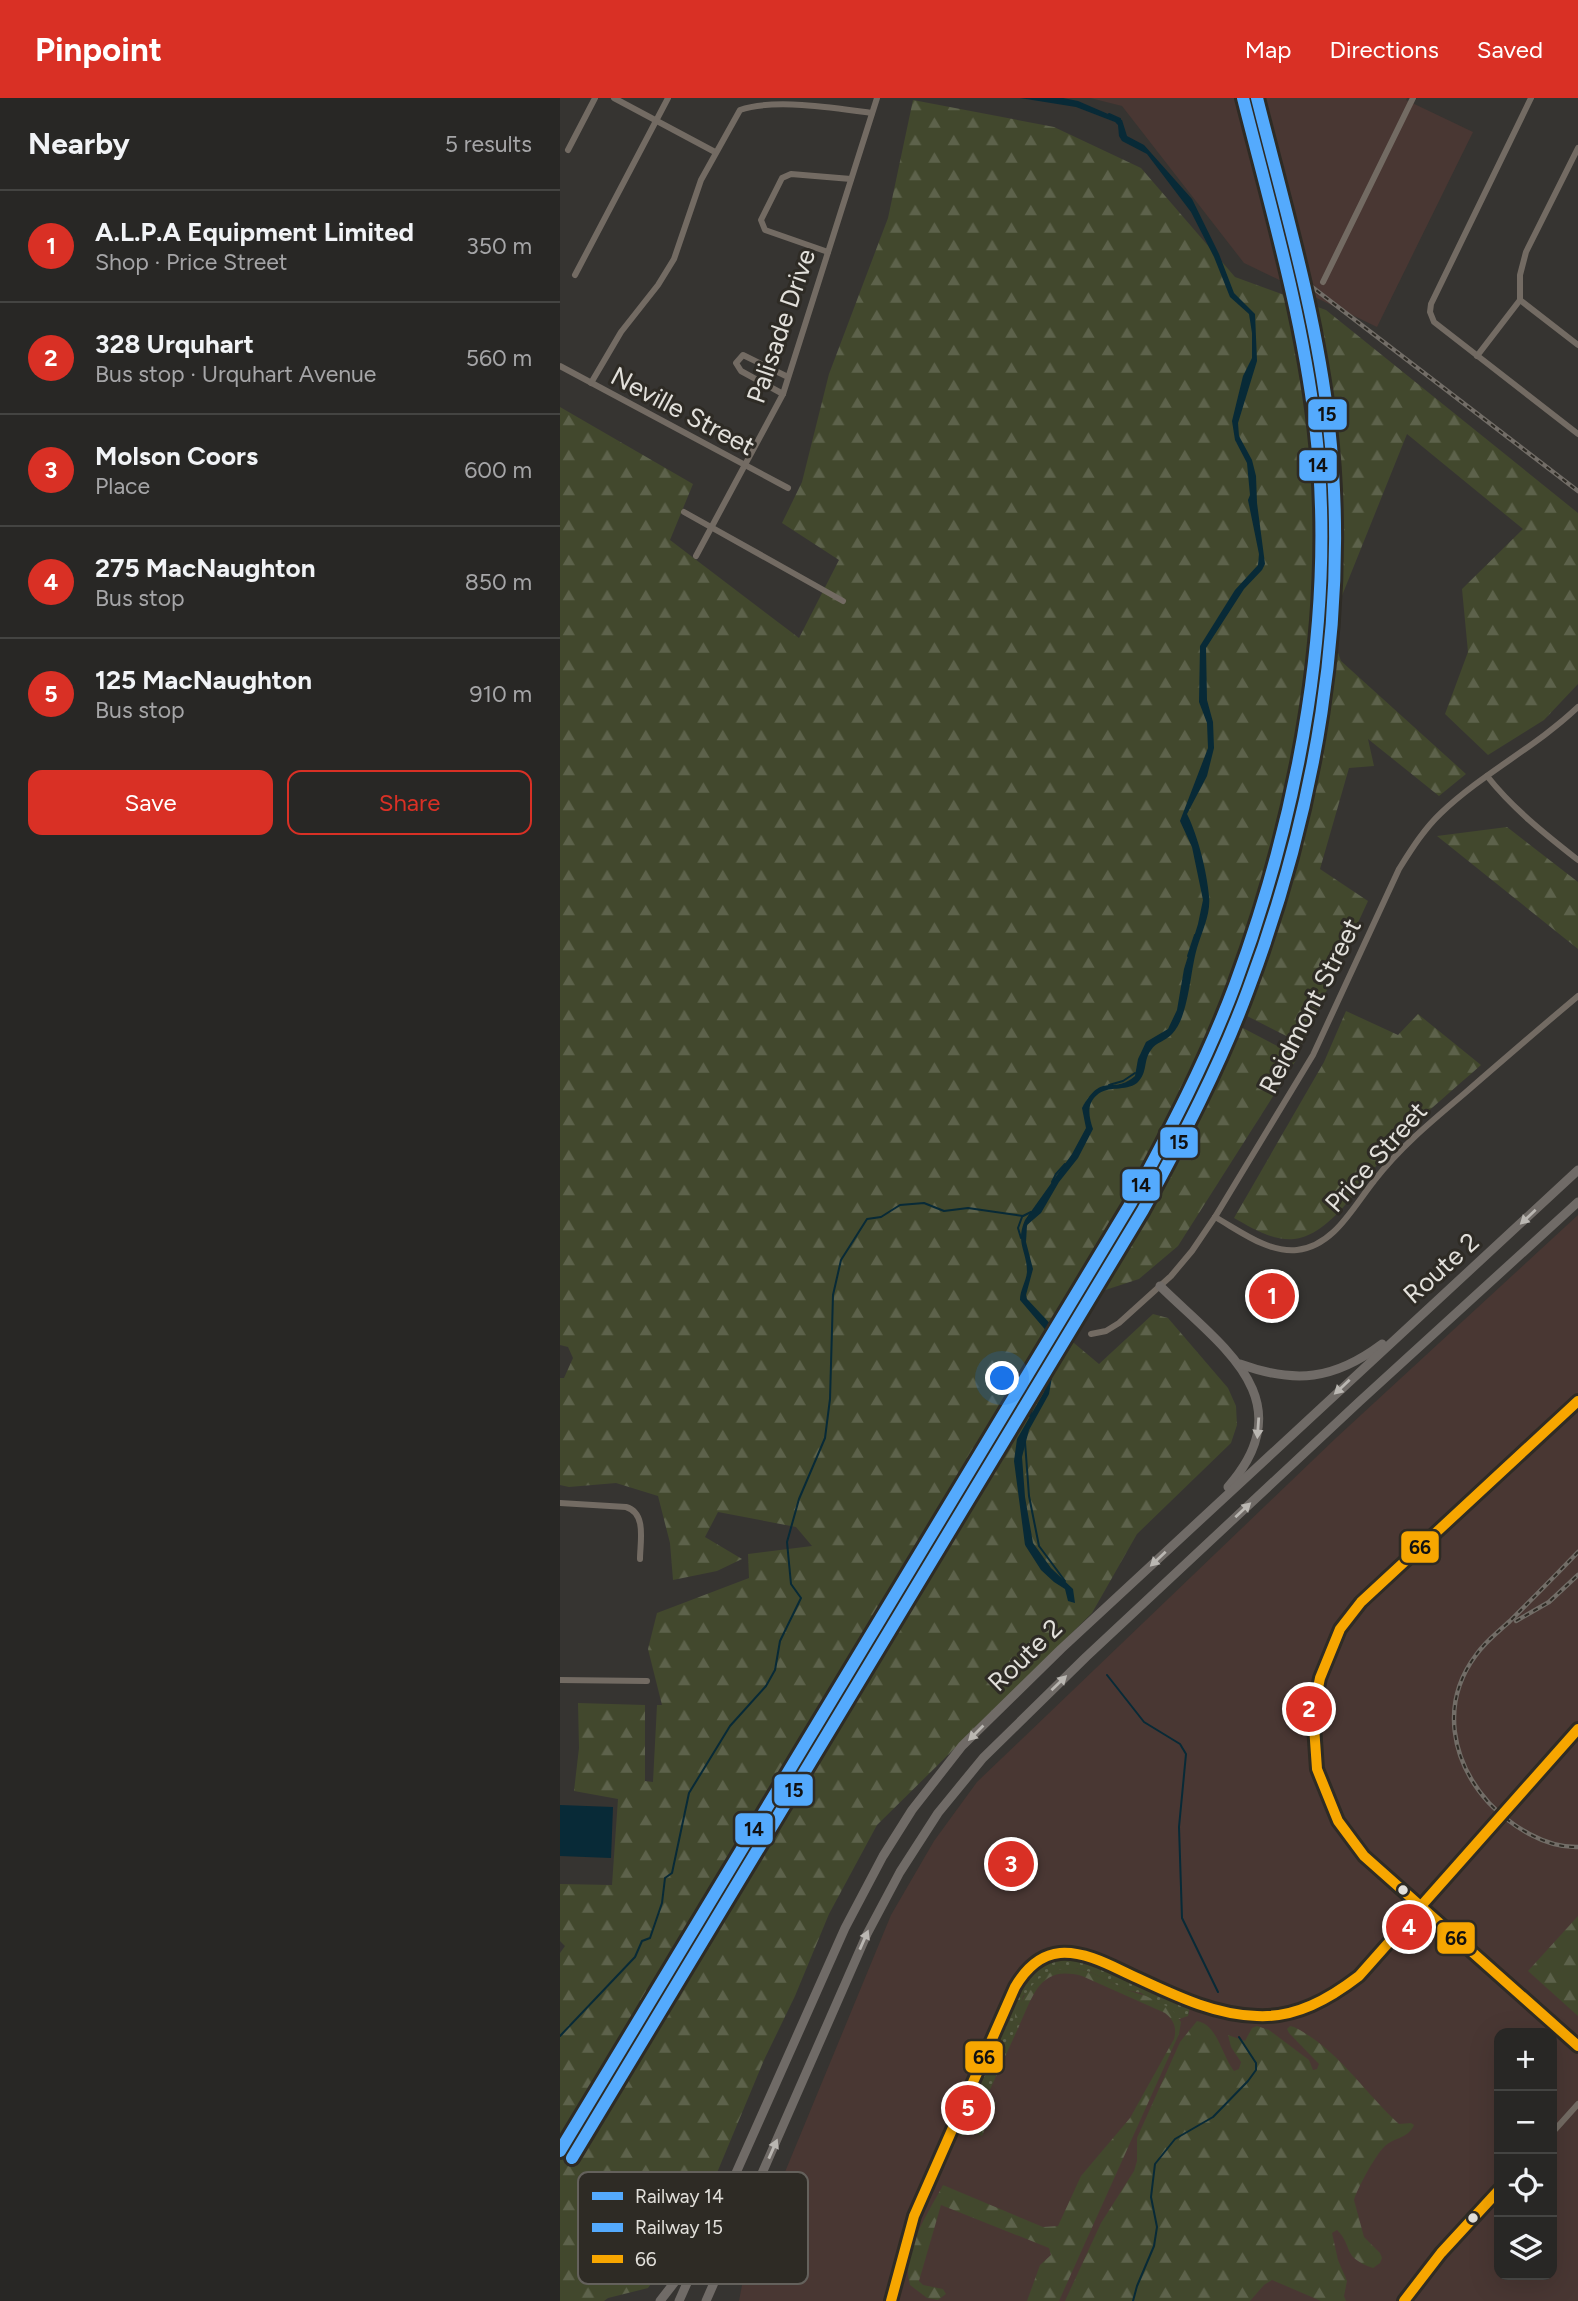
<!DOCTYPE html>
<meta charset="utf-8">
<style>
:root{--surface:#282725;--page:#302f2d;--text:#f1f3f6;--muted:#a5a5a7;--line:#444442;--accent:#d93025}
body{margin:0;font-family:Figtree,sans-serif;background:var(--page);color:var(--text)}
.controls{position:absolute;right:21px;bottom:21px;display:grid;overflow:hidden;border-radius:14px;box-shadow:0 7px 28px #0002}
.controls button{width:63px;height:63px;display:grid;place-items:center;padding:0;border:0;border-bottom:2px solid var(--line);background:var(--surface);color:var(--text);font:35px sans-serif}
.you{position:absolute;left:443px;top:1281px;width:24px;height:24px;margin:-18px;border:5px solid #fff;border-radius:50%;background:#1a73e8;box-shadow:0 0 0 10px #1a73e833}
.badge{display:grid;place-items:center;width:46px;height:46px;border-radius:50%;background:var(--accent);color:#fff;font-size:23px;font-weight:700}
.pin{position:absolute;translate:-50% -50%;border:4px solid #fff;box-shadow:0 2px 7px #0006}
.list{margin:0;padding:0;list-style:none}
h2{display:flex;justify-content:space-between;align-items:center;height:91px;margin:0;padding:0 28px;font-size:30px}
h2 small{font-size:23px;font-weight:400;color:var(--muted)}
.list li{display:grid;grid-template-columns:46px 1fr auto;gap:21px;align-items:center;box-sizing:border-box;height:112px;padding:0 28px;border-top:2px solid var(--line)}
.list b{display:block;font-size:26px;white-space:nowrap}
.list p{margin:0;font-size:23px;white-space:nowrap;color:var(--muted)}
.list em{font-size:23px;font-style:normal;color:var(--muted)}
.actions{display:flex;gap:14px;padding:21px 28px}
.actions a{flex:1;padding:16px 0;border:2px solid var(--accent);border-radius:14px;text-align:center;font-size:24px;color:var(--accent)}
.actions .main{background:var(--accent);color:#fff}
.icon{flex:none;width:38px;height:38px;fill:none;stroke:currentColor;stroke-width:2;stroke-linecap:round;stroke-linejoin:round}
.map{position:relative;flex:none;width:1018px;height:2203px;overflow:hidden}
header{display:flex;align-items:center;gap:42px;box-sizing:border-box;height:98px;padding:0 35px;background:var(--accent);color:#fff}
header strong{font-size:33px}
nav{display:flex;gap:38px;margin-inline-start:auto;font-size:24px}
main{display:flex}
aside{flex:1;background:var(--surface)}
.map>svg:first-child{display:block}
.industrial{fill:#493733;fill-rule:evenodd}
.grass{fill:url(#grass-dots)}
.forest{fill:url(#forest-firs)}
.water{fill:#082a37}
.lines{fill:none;stroke-linecap:round;stroke-linejoin:round}
.stream{stroke:#082a37;stroke-width:2}
.minor{stroke:#736b63;stroke-width:6}
.highway{stroke:#706b67;stroke-width:9}
.rail-casing{stroke:#726d67;stroke-width:4.5}
.rail{stroke:#2e2b25;stroke-width:2;stroke-dasharray:5;stroke-linecap:butt}
.bus-1-casing{stroke:#2e2b25;stroke-width:16}
.bus-1{stroke:#f7a600;stroke-width:10}
.rail-1-casing{stroke:#2e2b25;stroke-width:18}
.rail-2-casing{stroke:#2e2b25;stroke-width:18}
.rail-1{stroke:#54aafd;stroke-width:12}
.rail-2{stroke:#54aafd;stroke-width:12}
.oneway{fill:#bab7b2}
.bus-dot{fill:#e2e0db;stroke:#2e2b25;stroke-width:2.5}
.labels{text-anchor:middle;dominant-baseline:central;stroke-width:6;stroke-linejoin:round;paint-order:stroke}
.street-label{font-size:26px;fill:#e2e0db;stroke:#2e2b25}
.key{fill:#2e2b25;stroke:#64615c;stroke-width:2}
.key-label{font-size:19px;fill:#e2e0db}
.line-badge{stroke:#2e2b25;stroke-width:2.5}
.pale-badge-label{font-size:19px;text-anchor:middle;font-weight:bold;fill:#111}
</style>
<header>
<strong>Pinpoint</strong>
<nav><a>Map</a><a>Directions</a><a>Saved</a></nav>
</header>
<main>
<aside>
<h2>Nearby<small>5 results</small></h2>
<ul class="list">
<li><span class="badge">1</span><div><b>A.L.P.A Equipment Limited</b><p>Shop · Price Street</p></div><em>350 m</em></li>
<li><span class="badge">2</span><div><b>328 Urquhart</b><p>Bus stop · Urquhart Avenue</p></div><em>560 m</em></li>
<li><span class="badge">3</span><div><b>Molson Coors</b><p>Place</p></div><em>600 m</em></li>
<li><span class="badge">4</span><div><b>275 MacNaughton</b><p>Bus stop</p></div><em>850 m</em></li>
<li><span class="badge">5</span><div><b>125 MacNaughton</b><p>Bus stop</p></div><em>910 m</em></li>
</ul>
<div class="actions"><a class="main">Save</a><a>Share</a></div>
</aside>
<div class="map">
<svg width="1018" height="2203" viewBox="0 0 1018 2203">
<defs>
<pattern id="grass-dots" width="8" height="8" patternUnits="userSpaceOnUse" patternTransform="scale(1.75)"><rect width="8" height="8" fill="#42482d"/><path d="M2 2h.1M6 6h.1" fill="none" stroke="#5d624b" stroke-width="1.8" stroke-linecap="round"/></pattern>
<pattern id="forest-firs" width="22" height="20" patternUnits="userSpaceOnUse" patternTransform="scale(1.75)"><rect width="22" height="20" fill="#42482d"/><path d="M5 1l3.5 6h-7zM16 11l3.5 6h-7z" fill="#5d624b"/></pattern>
</defs>
<rect width="100%" height="100%" fill="#363431"/>
<!-- industrial -->
<g class="industrial">
<polygon points="530,0 847,0 846,2 913,34 817,229 684,165 562,8"/>
<path d="M 1018,1117 L 1018,2203 L 179,2203 L 185,2171 L 331,1817 L 374,1743 L 417,1684 L 776,1340 ZM 939,1935 L 992,1935 L 992,2177 L 939,2177 Z"/>
</g>
<!-- grass -->
<path class="grass" d="M 499,1860 C 533,1859 596,1895 630,1909 L 628,1918 L 619,1921 L 581,1895 L 567,1892 L 530,1874 L 515,1870 L 497,1872 L 463,1898 L 456,1924 L 460,1926 L 428,1996 L 430,2001 L 436,2005 L 422,2038 L 408,2031 L 405,2037 L 401,2038 L 398,2033 L 462,1887 L 480,1867 Z"/>
<!-- forest -->
<g class="forest">
<polygon points="353,2 494,29 581,70 675,179 766,212 1018,415 1018,586 984,622 928,657 885,616 908,554 902,491 963,431 847,336 769,530 781,563 906,676 879,698 808,641 814,668 789,670 760,771 808,803 742,946 687,918 681,929 738,959 618,1148 579,1181 524,1199 508,1240 539,1266 593,1216 608,1220 668,1290 676,1308 677,1327 671,1345 577,1436 532,1515 317,1727 269,1816 235,1898 204,1962 139,2118 88,2190 48,2200 44,2203 0,2203 0,1855 5,1848 0,1843 0,1786 52,1787 58,1701 14,1693 19,1650 18,1605 85,1607 85,1683 93,1684 97,1607 102,1607 88,1551 97,1515 189,1480 188,1456 252,1448 236,1429 158,1414 145,1439 182,1461 157,1473 113,1482 110,1445 98,1398 56,1385 9,1389 0,1387 0,1280 4,1280 13,1260 8,1249 0,1247 0,309 133,386 110,442 239,540 279,462 222,425 242,384 269,276 328,120"/>
<polygon points="947,729 1018,784 1018,851 877,738"/>
<path d="M 786,913 L 838,937 L 858,916 L 921,967 C 894,991 866,1014 841,1039 C 812,1066 776,1137 734,1141 C 712,1143 692,1130 674,1120 L 764,964 Z"/>
<polygon points="1018,1818 1018,1918 968,1873"/>
<path d="M 515,1870 L 530,1874 L 567,1892 L 586,1898 L 612,1911 L 621,1924 L 619,1936 L 499,2203 L 467,2203 L 480,2167 L 491,2157 L 489,2150 L 381,2107 L 359,2183 L 363,2187 L 383,2191 L 386,2196 L 378,2202 L 367,2200 L 350,2187 C 340,2155 369,2114 383,2087 L 483,2129 L 498,2128 L 521,2078 L 570,2020 L 614,1941 C 617,1930 614,1922 605,1915 L 522,1878 C 481,1867 474,1895 460,1926 L 456,1924 C 453,1915 457,1912 461,1904 C 473,1881 488,1870 515,1870 Z"/>
<path d="M 637,1923 C 658,1927 661,1956 674,1973 L 679,1971 L 681,1964 L 671,1949 L 668,1937 L 685,1943 L 692,1930 L 697,1928 L 709,1932 L 749,1962 L 753,1972 L 757,1971 L 759,1966 L 729,1935 L 727,1931 L 730,1928 L 734,1929 C 778,1951 804,1994 839,2026 L 851,2025 L 854,2027 C 848,2041 834,2039 824,2049 C 815,2058 798,2089 794,2102 L 804,2139 L 820,2155 L 822,2160 L 820,2165 L 813,2170 C 781,2159 794,2149 777,2132 L 772,2135 L 778,2162 L 787,2183 L 784,2198 L 786,2203 L 761,2203 L 712,2182 L 704,2187 L 690,2203 L 505,2203 L 541,2125 L 574,2073 L 577,2063 L 577,2040 L 620,1944 Z"/>
</g>
<!-- water -->
<g class="water">
<path d="M 460,0 L 503,0 L 518,3 L 562,22 L 567,38 L 584,47 L 632,101 L 659,156 L 674,195 L 695,216 L 697,263 L 678,325 L 679,338 L 692,362 L 696,378 L 697,405 L 705,466 L 702,472 L 684,491 L 646,550 L 647,602 L 653,624 L 654,650 L 647,678 L 627,716 C 638,738 647,774 649,798 C 651,816 642,833 637,850 C 630,873 629,919 612,936 C 606,943 596,944 591,952 C 583,962 588,975 577,985 C 565,994 548,987 537,997 C 526,1006 529,1019 533,1031 L 518,1060 L 499,1084 L 481,1115 L 467,1127 L 466,1144 L 473,1171 L 466,1197 L 467,1201 L 497,1233 L 499,1241 L 489,1296 L 469,1332 L 462,1359 L 465,1399 L 473,1445 L 491,1470 L 513,1491 L 515,1505 L 508,1503 L 505,1491 L 494,1484 L 481,1472 L 465,1447 L 454,1363 L 457,1341 L 484,1294 L 493,1254 L 492,1243 L 488,1235 L 460,1202 C 460,1192 466,1184 467,1174 C 467,1153 455,1145 465,1122 L 512,1056 L 526,1030 L 522,1010 C 543,972 552,998 575,978 L 578,961 L 586,944 L 608,931 L 617,912 L 624,871 L 638,826 L 643,802 L 632,749 L 620,723 L 648,650 L 647,625 L 639,604 L 640,548 L 675,492 L 698,467 L 699,456 L 688,402 L 690,397 L 687,365 L 675,342 L 672,323 L 683,278 L 692,260 L 692,235 L 689,216 L 670,199 L 654,159 L 631,114 L 587,56 L 562,43 L 559,38 L 558,27 L 555,24 L 516,9 Z"/>
<polygon points="0,1707 53,1709 51,1760 0,1758"/>
</g>
<g class="lines">
<!-- stream -->
<g class="stream">
<polyline points="549,16 560,21"/>
<polyline points="628,858 635,837"/>
<polyline points="549,987 563,983 575,975"/>
<polyline points="492,1084 496,1076 505,1066"/>
<polyline points="463,1118 471,1114"/>
<polyline points="461,1140 458,1130 462,1119"/>
<polyline points="470,1318 493,1247"/>
<polyline points="465,1344 469,1398 479,1448 505,1483"/>
<polyline points="547,1577 584,1624 620,1646 626,1656 619,1729 622,1820 658,1894"/>
<polyline points="0,1938 75,1859 82,1843 90,1840 102,1805 105,1780 112,1775 129,1695 170,1628 206,1588 215,1572 220,1543 241,1500 231,1486 227,1444 239,1401 265,1340 270,1301 273,1197 281,1162 307,1121 321,1119 340,1107 364,1105 384,1113 408,1110 463,1118"/>
<polyline points="573,2203 577,2188 594,2148 597,2129 591,2099 595,2066 615,2041 653,2019 688,1983 696,1972 696,1965 679,1939"/>
</g>
<!-- minor -->
<g class="minor">
<polyline points="54,0 155,54"/>
<polyline points="971,0 871,206 870,214 874,224 1018,336"/>
<polyline points="8,52 35,0"/>
<polyline points="268,154 205,132 201,122 222,80 231,76 291,81"/>
<polyline points="15,177 108,0"/>
<polyline points="763,184 853,0"/>
<polyline points="960,202 1018,247"/>
<polyline points="917,258 960,202 960,177 966,154 1018,50"/>
<polyline points="0,268 228,390"/>
<path d="M 31,285 L 61,234 L 98,187 L 114,161 L 141,82 L 180,12 C 213,0 277,10 312,15"/>
<polyline points="223,296 181,273 176,265 183,257 228,279"/>
<polyline points="124,414 283,503"/>
<polyline points="136,458 223,296 317,0"/>
<path d="M 927,678 C 953,711 985,736 1018,762"/>
<path d="M 655,1119 C 680,1133 708,1155 737,1152 C 774,1148 793,1109 814,1083 C 840,1049 873,1022 905,995 C 943,962 980,930 1018,898"/>
<path d="M 531,1236 L 546,1233 L 559,1225 L 611,1178 L 632,1153 L 655,1119 L 753,957 L 839,771 C 851,752 864,731 881,715 C 923,675 976,649 1018,609"/>
<polyline points="1018,1303 801,1504 780,1531 760,1580 753,1614 757,1671 778,1723 804,1758 1018,1948"/>
<path d="M 0,1405 L 66,1409 C 87,1415 80,1444 80,1461"/>
<polyline points="0,1582 87,1583"/>
<polyline points="992,2035 1018,2006"/>
<path d="M 331,2203 L 344,2149 L 354,2118 L 455,1889 C 464,1871 479,1857 500,1855 C 523,1853 545,1866 566,1875 C 603,1892 640,1911 681,1917 C 725,1924 766,1906 799,1878 L 1018,1631"/>
<polyline points="844,2203 881,2155 939,2092"/>
</g>
<!-- highway -->
<g class="highway">
<path d="M 600,1188 C 661,1248 745,1301 668,1389"/>
<path d="M 680,1266 C 735,1286 774,1282 822,1246"/>
<polyline points="100,2203 121,2176 137,2149"/>
<polyline points="119,2203 285,1830 323,1758 352,1712 402,1648 501,1551 1018,1072"/>
<polyline points="146,2203 307,1836 340,1774 378,1715 423,1660 526,1559 800,1303 1018,1104"/>
</g>
<!-- rail casing -->
<g class="rail-casing">
<g id="rail">
<path d="M 711,116 C 721,144 731,167 752,189 L 1018,393"/>
<path d="M 1018,1454 C 996,1477 973,1500 950,1523 C 938,1534 925,1544 916,1557 C 880,1605 891,1663 929,1705 C 951,1728 985,1750 1018,1749"/>
<polyline points="956,1523 989,1504 1018,1477"/>
</g>
</g>
<!-- rail -->
<use href="#rail" class="rail"/>
<!-- bus-1 casing -->
<g class="bus-1-casing">
<g id="bus-1">
<polyline points="1018,1303 801,1504 780,1531 760,1580 753,1614 757,1671 778,1723 804,1758 1018,1948"/>
<path d="M 331,2203 L 354,2118 L 455,1889 C 465,1872 479,1857 500,1855 C 526,1853 553,1869 575,1879 C 614,1897 654,1917 697,1918 C 736,1920 769,1901 799,1878 L 1018,1631"/>
<polyline points="844,2203 881,2155 939,2092"/>
</g>
</g>
<!-- bus-1 -->
<use href="#bus-1" class="bus-1"/>
<!-- rail-1 casing -->
<g class="rail-1-casing">
<path id="rail-1" d="M 0,2053 L 571,1105 C 609,1034 647,962 675,887 C 740,712 777,513 755,326 C 742,216 710,107 683,0"/>
</g>
<!-- rail-2 casing -->
<g class="rail-2-casing">
<path id="rail-2" d="M 12,2060 L 583,1112 C 622,1040 660,968 688,892 C 755,714 790,518 769,328 C 757,219 724,107 697,0"/>
</g>
<!-- rail-1 -->
<use href="#rail-1" class="rail-1"/>
<!-- rail-2 -->
<use href="#rail-2" class="rail-2"/>
</g>
<!-- one-way arrows -->
<defs><path id="oneway-solid" d="M-6-.8H1V-3.2L6.5 0L1 3.2V.8H-6Z" transform="scale(1.75)"/></defs>
<g class="oneway">
<use href="#oneway-solid" transform="translate(968 1119) rotate(137)"/>
<use href="#oneway-solid" transform="translate(782 1289) rotate(137)"/>
<use href="#oneway-solid" transform="translate(698 1330) rotate(94)"/>
<use href="#oneway-solid" transform="translate(683 1412) rotate(-43)"/>
<use href="#oneway-solid" transform="translate(598 1461) rotate(137)"/>
<use href="#oneway-solid" transform="translate(499 1585) rotate(-44)"/>
<use href="#oneway-solid" transform="translate(416 1635) rotate(135)"/>
<use href="#oneway-solid" transform="translate(304 1842) rotate(-66)"/>
<use href="#oneway-solid" transform="translate(213 2051) rotate(-66)"/>
</g>
<!-- markers -->
<g class="bus-dot">
<circle cx="843" cy="1792" r="6"/>
<circle cx="913" cy="2120" r="6"/>
</g>
<g class="labels">
<!-- street labels -->
<g class="street-label">
<text transform="translate(221 228) rotate(-71)">Palisade Drive</text>
<text transform="translate(123 313) rotate(28)">Neville Street</text>
<text transform="translate(750 908) rotate(-63)">Reidmont Street</text>
<text transform="translate(816 1059) rotate(-48)">Price Street</text>
<text transform="translate(881 1170) rotate(-42)">Route 2</text>
<text transform="translate(465 1557) rotate(-44)">Route 2</text>
</g>
</g>
<!-- legend -->
<rect x="18" y="2074" width="230" height="112" rx="10" class="key"/>
<rect x="32" y="2094" width="31" height="8" fill="#54aafd"/>
<rect x="32" y="2125" width="31" height="9" fill="#54aafd"/>
<rect x="32" y="2157" width="31" height="8" fill="#f7a600"/>
<g class="key-label">
<text x="75" y="2105">Railway 14</text>
<text x="75" y="2136">Railway 15</text>
<text x="75" y="2168">66</text>
</g>
<g class="line-badge">
<rect x="747" y="300" width="41" height="33" rx="7" fill="#54aafd"/>
<rect x="738" y="351" width="40" height="33" rx="7" fill="#54aafd"/>
<rect x="599" y="1028" width="40" height="33" rx="7" fill="#54aafd"/>
<rect x="561" y="1070" width="40" height="34" rx="7" fill="#54aafd"/>
<rect x="840" y="1432" width="40" height="34" rx="7" fill="#f7a600"/>
<rect x="213" y="1675" width="41" height="34" rx="7" fill="#54aafd"/>
<rect x="174" y="1714" width="40" height="34" rx="7" fill="#54aafd"/>
<rect x="876" y="1823" width="40" height="34" rx="7" fill="#f7a600"/>
<rect x="404" y="1942" width="40" height="34" rx="7" fill="#f7a600"/>
</g>
<g class="pale-badge-label">
<text x="767" y="323">15</text>
<text x="758" y="374">14</text>
<text x="619" y="1051">15</text>
<text x="581" y="1094">14</text>
<text x="860" y="1456">66</text>
<text x="234" y="1699">15</text>
<text x="194" y="1738">14</text>
<text x="896" y="1847">66</text>
<text x="424" y="1966">66</text>
</g>
</svg>
<div class="controls">
<button>+</button>
<button>−</button>
<button><svg class="icon" aria-label="locate" viewBox="0 0 24 24"><circle cx="12" cy="12" r="6"/><path d="M12 2v4M12 18v4M2 12h4M18 12h4"/></svg></button>
<button><svg class="icon" aria-label="layers" viewBox="0 0 24 24"><path d="M12 4l9 5-9 5-9-5zM3 14l9 5 9-5"/></svg></button>
</div>
<div class="you"></div>
<div class="pin badge" style="left:712px;top:1198px">1</div>
<div class="pin badge" style="left:749px;top:1611px">2</div>
<div class="pin badge" style="left:451px;top:1766px">3</div>
<div class="pin badge" style="left:849px;top:1829px">4</div>
<div class="pin badge" style="left:408px;top:2010px">5</div>
</div>
</main>
